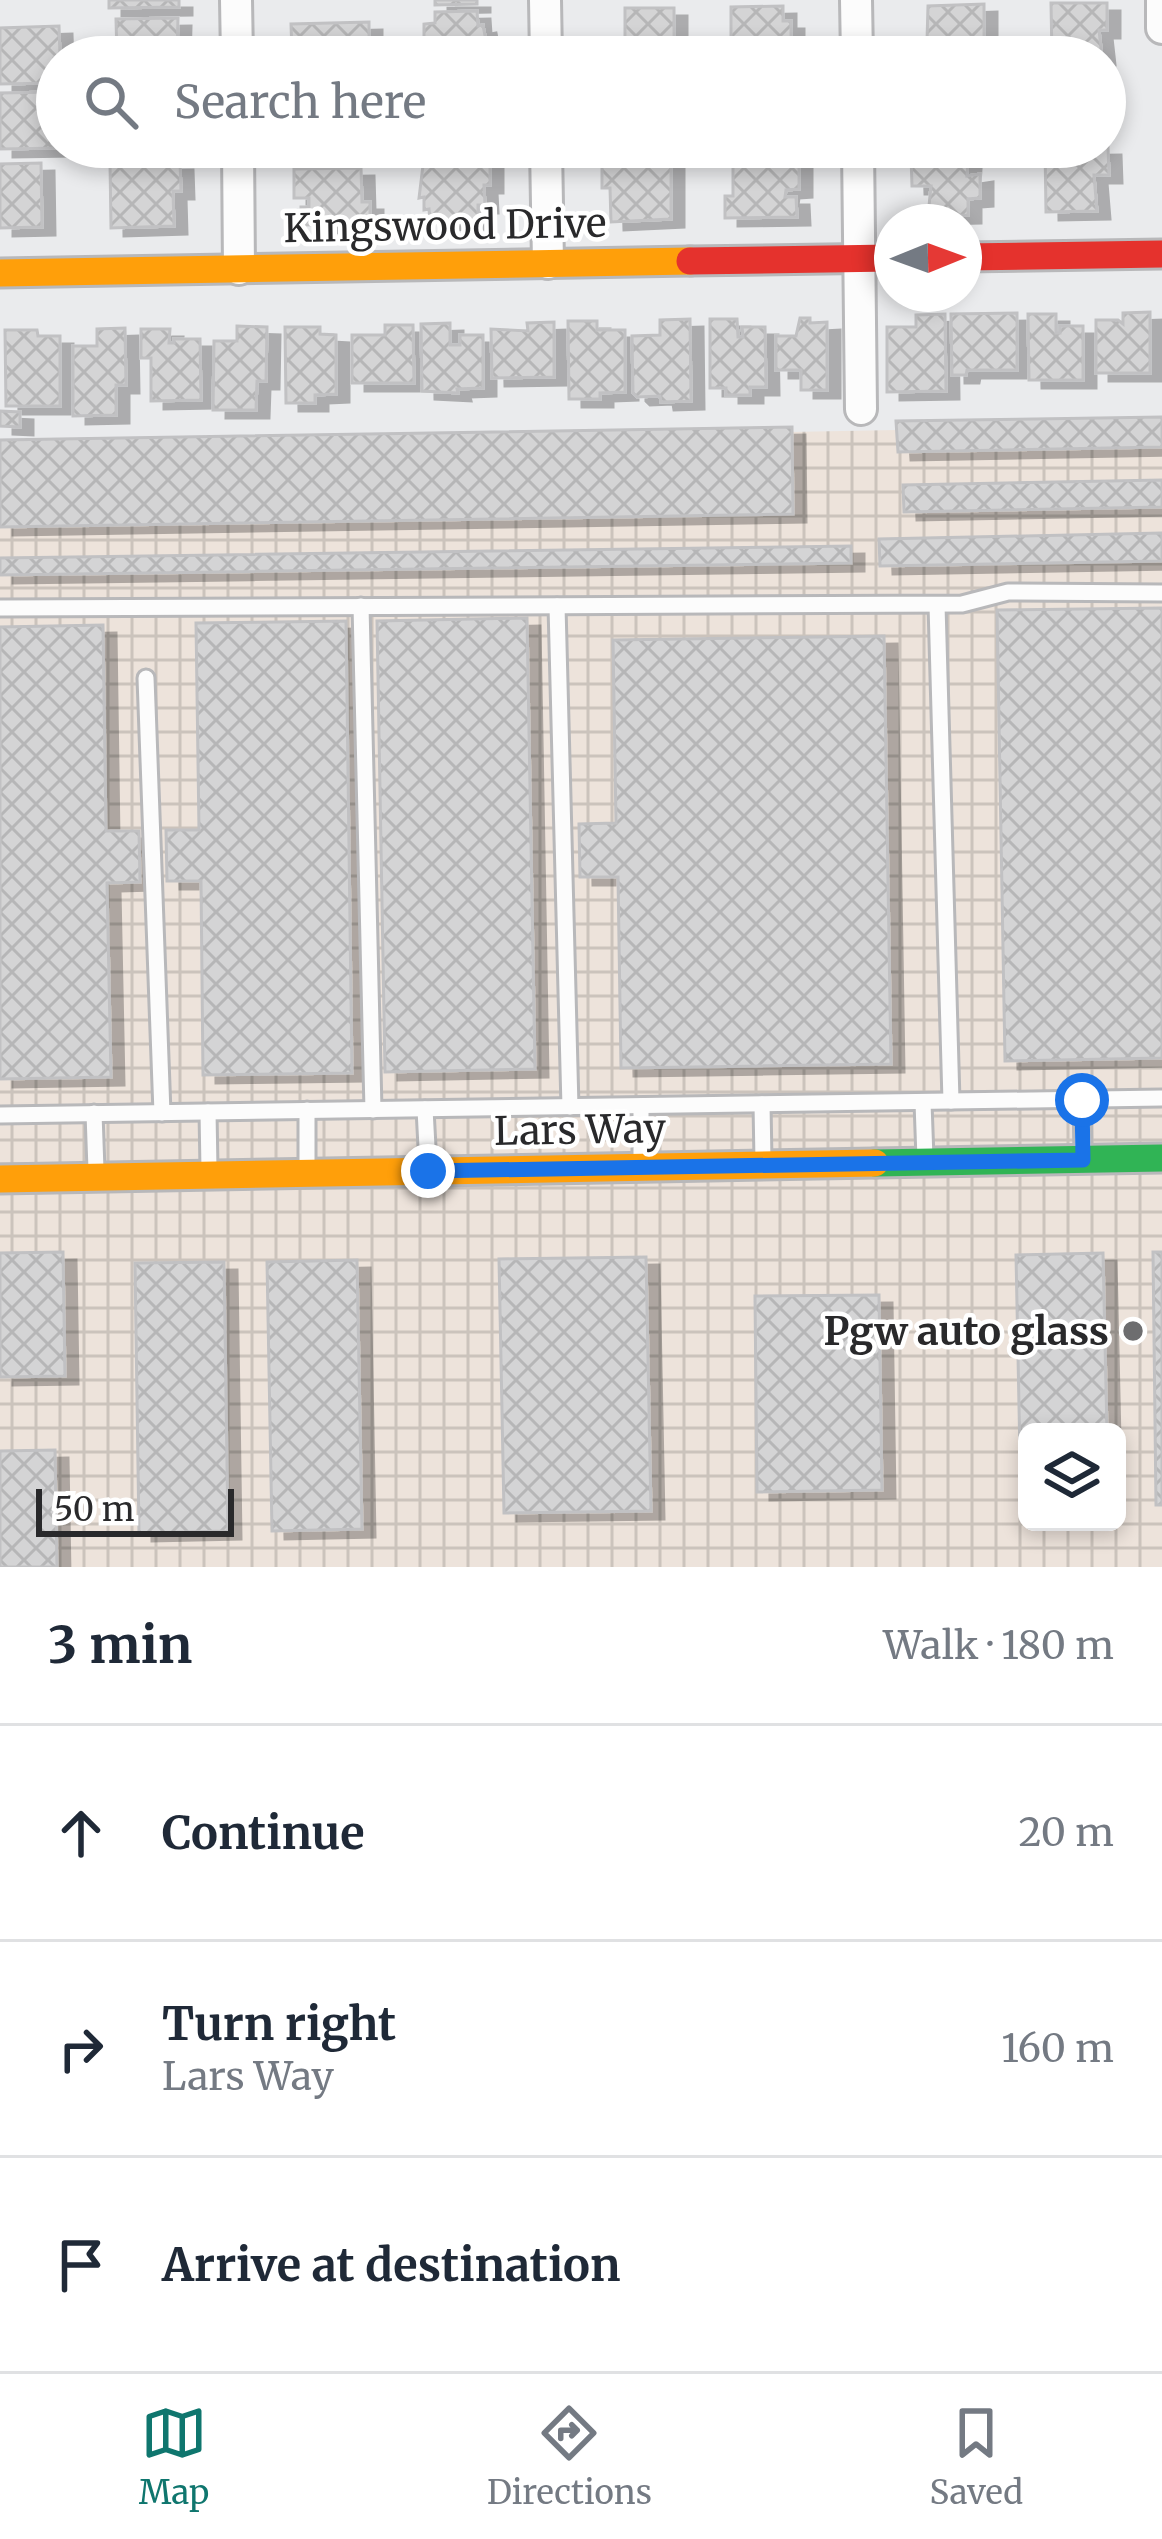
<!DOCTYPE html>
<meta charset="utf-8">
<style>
:root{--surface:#fff;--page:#f6f6f7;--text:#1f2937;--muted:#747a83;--line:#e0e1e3;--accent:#0f766e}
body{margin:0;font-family:Merriweather,serif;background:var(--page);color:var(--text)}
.controls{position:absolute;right:36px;bottom:36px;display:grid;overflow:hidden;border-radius:18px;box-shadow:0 6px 18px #0003}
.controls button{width:108px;height:108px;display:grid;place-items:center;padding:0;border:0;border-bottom:3px solid var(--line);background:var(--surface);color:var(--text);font:60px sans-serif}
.compass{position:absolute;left:874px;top:204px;width:108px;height:108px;border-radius:50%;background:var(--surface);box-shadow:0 6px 18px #0003;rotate:89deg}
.scale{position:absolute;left:36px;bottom:30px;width:198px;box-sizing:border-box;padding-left:12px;border:6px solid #29292b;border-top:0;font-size:33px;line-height:42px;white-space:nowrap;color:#29292b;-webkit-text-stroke:9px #fff;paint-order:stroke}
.stop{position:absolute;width:36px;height:36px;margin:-27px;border:9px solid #1a73e8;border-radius:50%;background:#fff}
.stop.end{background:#1a73e8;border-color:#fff;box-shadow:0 3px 12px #0008}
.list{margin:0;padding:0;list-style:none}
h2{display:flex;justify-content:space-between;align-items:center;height:156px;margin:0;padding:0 48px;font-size:51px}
h2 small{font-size:39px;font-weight:400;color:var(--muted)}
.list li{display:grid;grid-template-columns:78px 1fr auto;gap:36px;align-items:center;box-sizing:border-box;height:216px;padding:0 48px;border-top:3px solid var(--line)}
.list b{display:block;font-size:45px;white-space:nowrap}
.list p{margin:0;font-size:39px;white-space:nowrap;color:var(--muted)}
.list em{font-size:39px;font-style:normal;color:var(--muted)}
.icon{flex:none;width:66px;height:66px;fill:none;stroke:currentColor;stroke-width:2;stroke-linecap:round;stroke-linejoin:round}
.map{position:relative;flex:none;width:1162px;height:1567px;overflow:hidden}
.search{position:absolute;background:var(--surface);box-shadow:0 6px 18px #0003;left:36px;right:36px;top:36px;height:132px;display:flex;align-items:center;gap:30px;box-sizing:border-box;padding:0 42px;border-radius:66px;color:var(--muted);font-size:45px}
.sheet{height:804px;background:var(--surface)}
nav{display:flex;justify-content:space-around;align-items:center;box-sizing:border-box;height:168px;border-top:3px solid var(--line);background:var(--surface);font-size:33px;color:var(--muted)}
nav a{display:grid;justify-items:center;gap:6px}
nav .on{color:var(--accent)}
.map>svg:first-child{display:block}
.industrial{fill:url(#industrial-grid);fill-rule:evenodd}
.building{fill:url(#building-cross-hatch);stroke:#c1c1c3;stroke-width:3;filter:url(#shadow)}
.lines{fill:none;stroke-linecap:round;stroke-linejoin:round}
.lane-casing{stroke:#b8b8ba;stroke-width:21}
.street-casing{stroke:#b8b8ba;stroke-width:36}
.fast-casing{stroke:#b8b8ba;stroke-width:33}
.slow-casing{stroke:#b8b8ba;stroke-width:33}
.jam-casing{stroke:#b8b8ba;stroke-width:33}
.lane{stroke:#fcfcfc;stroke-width:15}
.street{stroke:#fcfcfc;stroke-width:30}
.fast{stroke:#30b455;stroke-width:27}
.slow{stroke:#ff9f0a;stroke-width:27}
.jam{stroke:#e5322d;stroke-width:27}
.route{stroke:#1a73e8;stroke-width:15}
.poi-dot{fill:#6d6d6f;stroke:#fff;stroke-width:4.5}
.labels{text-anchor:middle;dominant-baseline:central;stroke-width:9;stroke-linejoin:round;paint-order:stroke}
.street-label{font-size:39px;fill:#29292b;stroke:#fff}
.poi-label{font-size:39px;font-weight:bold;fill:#29292b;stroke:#fff;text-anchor:end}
</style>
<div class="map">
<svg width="1162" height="1567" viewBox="0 0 1162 1567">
<defs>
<pattern id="industrial-grid" width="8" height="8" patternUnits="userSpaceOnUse" patternTransform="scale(3)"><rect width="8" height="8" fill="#ede3db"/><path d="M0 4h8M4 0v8" fill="none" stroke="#cbc3bc"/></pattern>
<pattern id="building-cross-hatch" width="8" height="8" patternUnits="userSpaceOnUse" patternTransform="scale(3)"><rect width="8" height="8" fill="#d4d4d5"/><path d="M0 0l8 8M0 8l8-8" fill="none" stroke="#b6b6b7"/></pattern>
<filter id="shadow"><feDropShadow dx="13" dy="8" stdDeviation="0" flood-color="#0004"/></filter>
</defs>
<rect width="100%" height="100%" fill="#eaebed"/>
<!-- industrial -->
<path class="industrial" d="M 1162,425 L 1162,1567 L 0,1567 L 0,447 ZM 1027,1432 L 1117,1432 L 1117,1522 L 1027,1522 Z"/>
<!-- building -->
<g class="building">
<polygon points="109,0 179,0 179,7 109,8"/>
<polygon points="435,0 477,0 477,4 435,5"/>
<polygon points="1051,3 1107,3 1107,30 1099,30 1102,57 1052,57"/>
<polygon points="984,4 984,57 912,57 912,41 927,41 928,6"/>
<polygon points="783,6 783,21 791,21 791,40 798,40 799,57 731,57 731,7"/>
<polygon points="625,8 674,8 674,57 602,57 602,38 625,38"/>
<polygon points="477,11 478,26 483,25 489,57 424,57 424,24 435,23 435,12"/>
<polygon points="178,18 177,57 117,57 116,19"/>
<polygon points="369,22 369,53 364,57 301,57 301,53 292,53 291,24"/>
<polygon points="59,26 60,57 54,58 55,83 0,84 0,28"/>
<polygon points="1041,42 1041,57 1031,57 1031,43"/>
<polygon points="54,92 57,147 62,148 0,149 0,93"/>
<polygon points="111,147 180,147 180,153 111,154"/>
<polygon points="1108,147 1109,175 1094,175 1097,211 1046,212 1045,148"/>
<polygon points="490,155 490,185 484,185 485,205 478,205 478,221 430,222 429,209 424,210 424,197 419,198 424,157"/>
<polygon points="945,155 945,162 968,161 967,176 980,174 980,198 968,199 968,215 928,216 931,186 912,186 911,156"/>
<polygon points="671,158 671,219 611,222 610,188 602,188 602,159"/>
<polygon points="799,159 799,189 786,190 785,197 796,197 797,217 725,218 725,196 733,196 733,161"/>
<polygon points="180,162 181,191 173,191 174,226 111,228 110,163"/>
<polygon points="41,163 42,227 0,228 0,164"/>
<polygon points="361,168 362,202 370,202 370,224 301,225 301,207 309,207 309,198 294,198 294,169"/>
<polygon points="1150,312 1150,373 1096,373 1096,320 1118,320 1123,324 1123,313"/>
<polygon points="1017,313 1017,370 967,370 966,375 952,375 951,314"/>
<polygon points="945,314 946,391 887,392 887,327 916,327 916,315"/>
<polygon points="1028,314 1056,314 1056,333 1060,333 1060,326 1083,326 1083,380 1029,380"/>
<polygon points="800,318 810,318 810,323 827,322 827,390 801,390 801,370 776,370 776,336 796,336"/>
<polygon points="690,319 691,401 661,402 660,396 637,397 633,393 632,336 660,335 660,320"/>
<polygon points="710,319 737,319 738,337 743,337 742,327 765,327 766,387 750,387 750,395 726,395 726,388 710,388"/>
<polygon points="568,321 597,321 597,330 625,330 625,392 600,393 600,399 569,399"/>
<polygon points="554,322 554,377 492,378 491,329 528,331 527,323"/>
<polygon points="450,323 450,345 460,345 460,335 483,335 483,388 457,389 458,393 422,391 421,324"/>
<polygon points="385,325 413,325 414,383 352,383 352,335 385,335"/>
<polygon points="237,326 267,327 266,381 257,381 256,410 213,410 214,341 237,341"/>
<polygon points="285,327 320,327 320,334 336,335 336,394 315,395 315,403 286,403"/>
<polygon points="125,328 126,385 116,385 116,415 73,416 73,346 97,346 97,329"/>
<polygon points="141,329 170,329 169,343 174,343 174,339 200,339 201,400 151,401 151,358 141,358"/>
<polygon points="5,330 37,330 38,336 60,336 60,406 6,406"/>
<polygon points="0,411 20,412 20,427 0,426"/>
<polygon points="1162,417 1162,447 898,452 896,421"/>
<polygon points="792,427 793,514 0,527 0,440"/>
<polygon points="1162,480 1162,507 904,512 903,485"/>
<polygon points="1162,533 1162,561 880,566 879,539"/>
<polygon points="851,546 851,563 0,575 0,558"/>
<polygon points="1162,608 1162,1058 1005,1061 997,610"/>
<polygon points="527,618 535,1069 385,1072 377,621"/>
<polygon points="346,621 352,1073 203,1075 201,881 167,881 166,830 199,830 196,623"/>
<polygon points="103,625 106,831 139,831 140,882 107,883 111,1077 0,1079 0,627"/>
<polygon points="884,636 891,1064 621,1068 618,877 580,877 579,824 616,823 613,640"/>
<polygon points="63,1252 65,1376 0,1377 0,1253"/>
<polygon points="1153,1252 1162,1252 1162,1505 1156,1505"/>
<polygon points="1103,1253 1107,1432 1027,1432 1027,1507 1021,1507 1016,1255"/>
<polygon points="646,1257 651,1511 504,1513 499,1259"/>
<polygon points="357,1260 362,1529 272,1531 267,1262"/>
<polygon points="224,1262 228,1531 139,1533 135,1263"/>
<polygon points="879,1295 882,1490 757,1492 755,1296"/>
<polygon points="55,1450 57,1567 0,1567 0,1451"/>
</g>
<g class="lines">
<!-- lane casing -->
<g class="lane-casing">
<g id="lane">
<polyline points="937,605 951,1101"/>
<polyline points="361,606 373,1110"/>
<polyline points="557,606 570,1107"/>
<polyline points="0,608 962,604 1008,592 1162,593"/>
<polyline points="146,678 162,1113"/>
<polyline points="1082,1099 1083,1156"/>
<polyline points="923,1102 925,1159"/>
<polyline points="762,1104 763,1161"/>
<polyline points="641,1106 641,1163"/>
<polyline points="425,1109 428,1166"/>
<polyline points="307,1110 307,1167"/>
<polyline points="208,1112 209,1169"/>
<polyline points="94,1113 96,1170"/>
<polyline points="0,1115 1162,1098"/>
</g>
</g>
<!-- street casing -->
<g class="street-casing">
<g id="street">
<polyline points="236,0 237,57"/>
<polyline points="545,0 546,57"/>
<polyline points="856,0 857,57"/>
<polyline points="1162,0 1162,28"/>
<polyline points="238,147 239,269"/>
<polyline points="546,147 548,263"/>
<polyline points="858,147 861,409"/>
</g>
</g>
<!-- fast casing -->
<g class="fast-casing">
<polyline id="fast" points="875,1163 1162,1158"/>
</g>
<!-- slow casing -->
<g class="slow-casing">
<g id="slow">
<polyline points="0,273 690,261"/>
<polyline points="0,1179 875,1163"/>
</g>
</g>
<!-- jam casing -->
<g class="jam-casing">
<g id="jam">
<polyline points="964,257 1162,254"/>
<polyline points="690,261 892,258"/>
</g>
</g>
<!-- lane -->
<use href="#lane" class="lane"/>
<!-- street -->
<use href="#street" class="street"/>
<!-- fast -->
<use href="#fast" class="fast"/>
<!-- slow -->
<use href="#slow" class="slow"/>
<!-- jam -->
<use href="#jam" class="jam"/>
</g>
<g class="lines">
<!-- route -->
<polyline class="route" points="428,1171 1083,1160 1082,1100"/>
</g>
<!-- markers -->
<circle class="poi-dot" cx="1133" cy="1331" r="12"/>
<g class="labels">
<!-- street labels -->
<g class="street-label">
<text transform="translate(445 226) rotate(-1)">Kingswood Drive</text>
<text transform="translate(580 1130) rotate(-1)">Lars Way</text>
</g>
<!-- poi labels -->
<g class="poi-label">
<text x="1109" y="1331">Pgw auto glass</text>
</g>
</g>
</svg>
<div class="controls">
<button><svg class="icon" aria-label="layers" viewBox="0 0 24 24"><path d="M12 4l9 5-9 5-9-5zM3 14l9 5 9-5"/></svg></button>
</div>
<svg class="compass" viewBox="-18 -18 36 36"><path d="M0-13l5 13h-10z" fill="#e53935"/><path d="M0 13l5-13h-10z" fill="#747a83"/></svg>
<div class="scale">50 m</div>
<div class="stop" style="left:1082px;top:1100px"></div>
<div class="stop end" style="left:428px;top:1171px"></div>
<div class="search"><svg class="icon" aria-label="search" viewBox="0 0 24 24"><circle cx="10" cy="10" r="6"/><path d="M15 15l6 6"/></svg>Search here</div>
</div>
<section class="sheet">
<h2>3 min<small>Walk · 180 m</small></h2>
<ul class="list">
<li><svg class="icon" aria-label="ahead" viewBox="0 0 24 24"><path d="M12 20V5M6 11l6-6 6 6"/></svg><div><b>Continue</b></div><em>20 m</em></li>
<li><svg class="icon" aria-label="right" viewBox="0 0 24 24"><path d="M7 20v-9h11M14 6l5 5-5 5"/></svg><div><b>Turn right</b><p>Lars Way</p></div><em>160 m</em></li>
<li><svg class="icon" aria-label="arrive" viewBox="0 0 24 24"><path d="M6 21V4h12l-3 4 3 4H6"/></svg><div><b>Arrive at destination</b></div></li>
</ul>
</section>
<nav>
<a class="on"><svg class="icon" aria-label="map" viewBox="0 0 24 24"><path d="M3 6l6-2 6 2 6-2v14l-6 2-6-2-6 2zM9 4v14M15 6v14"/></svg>Map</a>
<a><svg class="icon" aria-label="directions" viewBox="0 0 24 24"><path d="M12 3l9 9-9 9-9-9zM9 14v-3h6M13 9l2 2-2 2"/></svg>Directions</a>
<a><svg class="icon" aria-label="saved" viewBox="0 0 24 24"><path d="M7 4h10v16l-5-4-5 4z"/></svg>Saved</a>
</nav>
